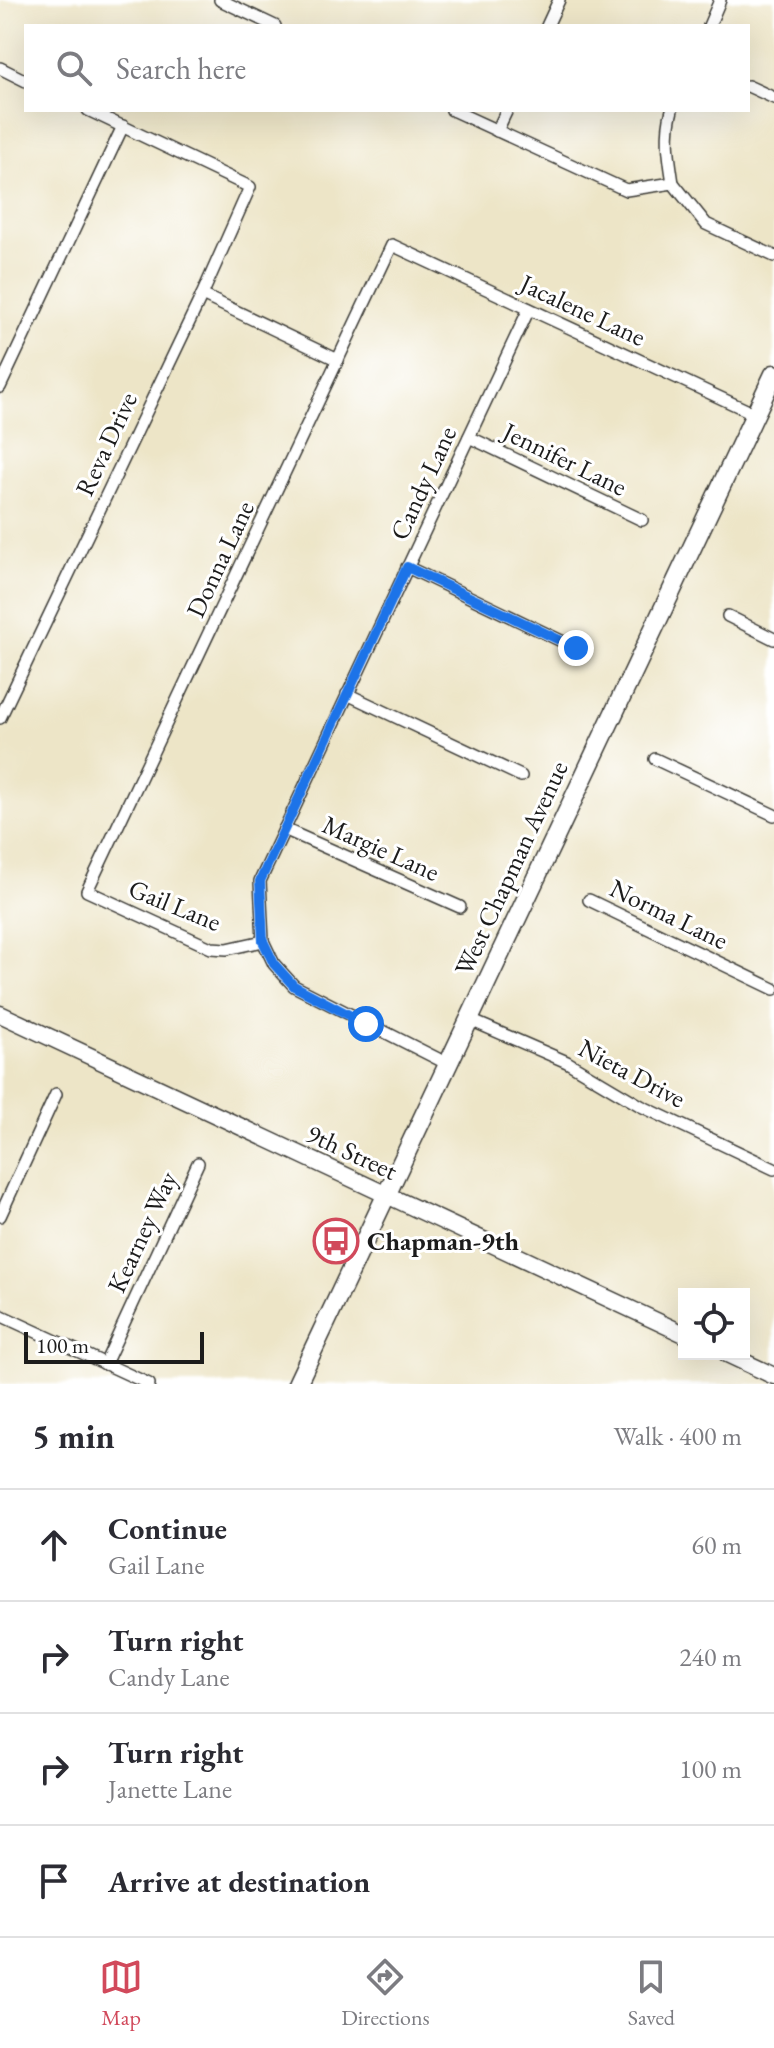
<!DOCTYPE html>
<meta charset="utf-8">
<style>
:root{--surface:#fff;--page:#f7f7f7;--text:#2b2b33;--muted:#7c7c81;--line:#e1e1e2;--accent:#d1495b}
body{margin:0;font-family:"EB Garamond",serif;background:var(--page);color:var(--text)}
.controls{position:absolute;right:24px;bottom:24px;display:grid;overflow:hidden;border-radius:0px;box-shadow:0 8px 32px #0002}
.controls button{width:72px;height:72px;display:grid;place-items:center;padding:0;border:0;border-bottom:2px solid var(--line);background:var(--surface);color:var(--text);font:40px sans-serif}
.scale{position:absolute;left:24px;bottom:20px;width:180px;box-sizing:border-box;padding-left:8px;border:4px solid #1c1c1c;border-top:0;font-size:22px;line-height:28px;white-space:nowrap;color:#1c1c1c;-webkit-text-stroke:6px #fff;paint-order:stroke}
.stop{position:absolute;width:24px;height:24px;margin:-18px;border:6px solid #1a73e8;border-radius:50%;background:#fff}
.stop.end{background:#1a73e8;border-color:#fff;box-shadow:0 2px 8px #0008}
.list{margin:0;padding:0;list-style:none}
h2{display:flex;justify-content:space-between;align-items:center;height:104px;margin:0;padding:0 32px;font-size:34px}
h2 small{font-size:26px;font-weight:400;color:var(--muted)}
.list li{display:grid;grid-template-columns:52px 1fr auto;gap:24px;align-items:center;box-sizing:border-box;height:112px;padding:0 32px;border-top:2px solid var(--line)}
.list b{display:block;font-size:30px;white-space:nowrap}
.list p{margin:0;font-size:26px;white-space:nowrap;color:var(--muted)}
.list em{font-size:26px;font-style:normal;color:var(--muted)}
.icon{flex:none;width:44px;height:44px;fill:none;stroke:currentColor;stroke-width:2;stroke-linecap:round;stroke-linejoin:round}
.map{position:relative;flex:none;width:774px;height:1384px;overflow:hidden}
.search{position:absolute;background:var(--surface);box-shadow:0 8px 32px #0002;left:24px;right:24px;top:24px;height:88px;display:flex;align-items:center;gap:20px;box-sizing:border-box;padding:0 28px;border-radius:0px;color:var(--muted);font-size:30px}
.sheet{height:552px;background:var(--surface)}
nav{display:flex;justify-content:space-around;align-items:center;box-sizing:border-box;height:112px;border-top:2px solid var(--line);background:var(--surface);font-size:22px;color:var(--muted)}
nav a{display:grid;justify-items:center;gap:4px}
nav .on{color:var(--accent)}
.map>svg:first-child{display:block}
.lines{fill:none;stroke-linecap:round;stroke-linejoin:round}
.street-casing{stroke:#3b3a36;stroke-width:14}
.secondary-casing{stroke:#3b3a36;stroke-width:19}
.primary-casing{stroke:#3b3a36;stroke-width:21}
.street{stroke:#fff;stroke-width:11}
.secondary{stroke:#fff;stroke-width:16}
.primary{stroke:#fff;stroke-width:18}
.route{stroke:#1a73e8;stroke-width:10}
.labels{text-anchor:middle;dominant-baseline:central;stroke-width:6;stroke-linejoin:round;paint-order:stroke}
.street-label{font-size:26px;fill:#1c1c1c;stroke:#fff}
.poi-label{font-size:26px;font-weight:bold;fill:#1c1c1c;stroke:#fff;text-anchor:start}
</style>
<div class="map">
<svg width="774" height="1384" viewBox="0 0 774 1384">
<rect width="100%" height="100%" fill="#fff"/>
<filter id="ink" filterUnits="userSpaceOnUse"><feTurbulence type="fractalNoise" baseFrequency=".0125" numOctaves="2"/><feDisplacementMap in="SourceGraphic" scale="16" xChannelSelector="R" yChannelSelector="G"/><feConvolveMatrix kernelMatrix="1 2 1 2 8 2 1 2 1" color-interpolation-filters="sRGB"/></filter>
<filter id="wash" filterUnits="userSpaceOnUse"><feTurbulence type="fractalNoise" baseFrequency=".006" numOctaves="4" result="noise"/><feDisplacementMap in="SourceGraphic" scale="32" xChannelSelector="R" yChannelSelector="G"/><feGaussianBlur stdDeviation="1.8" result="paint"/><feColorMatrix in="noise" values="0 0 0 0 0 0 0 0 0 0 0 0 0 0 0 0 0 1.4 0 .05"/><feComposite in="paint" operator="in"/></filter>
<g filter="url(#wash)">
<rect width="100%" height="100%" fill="#ede5c7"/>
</g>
<g filter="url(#ink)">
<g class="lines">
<!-- street casing -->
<g class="street-casing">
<g id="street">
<polyline points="220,0 275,26"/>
<polyline points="547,26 559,0"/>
<polyline points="709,26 720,0"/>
<polyline points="0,68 26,81"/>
<polyline points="748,86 774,98"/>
<polyline points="452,110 626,190 673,183 706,224 774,256"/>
<path d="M 672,110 C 665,135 669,157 673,183"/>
<polyline points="497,131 507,110"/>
<polyline points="202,295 338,360"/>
<polyline points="0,387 123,126"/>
<polyline points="469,437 642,520"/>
<polyline points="407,567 576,648"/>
<polyline points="728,616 774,639"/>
<polyline points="347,694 521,776"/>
<polyline points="0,718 202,295 250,187 88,110"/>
<polyline points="655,759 774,815"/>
<polyline points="284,829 460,907"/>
<polyline points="589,900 774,989"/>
<polyline points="263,941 260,881 529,309"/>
<polyline points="468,1019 567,1062 641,1106 774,1169"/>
<polyline points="446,1063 294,986 274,964 263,941 227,949 211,948 87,891 392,245 755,414"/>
<polyline points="0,1216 56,1094"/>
<polyline points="0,1315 149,1384"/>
<polyline points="105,1364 198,1163"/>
</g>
</g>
<!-- secondary casing -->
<g class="secondary-casing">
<g id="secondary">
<polyline points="0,1014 684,1334"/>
<polyline points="727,1354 774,1376"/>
</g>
</g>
<!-- primary casing -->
<g class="primary-casing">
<polyline id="primary" points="297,1384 774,374"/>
</g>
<!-- street -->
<use href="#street" class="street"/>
<!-- secondary -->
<use href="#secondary" class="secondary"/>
<!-- primary -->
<use href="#primary" class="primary"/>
</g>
</g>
<g class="lines" filter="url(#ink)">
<!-- route -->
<polyline class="route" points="366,1024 294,986 274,964 263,941 260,881 407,567 576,648"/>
</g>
<!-- icons -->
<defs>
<g id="bus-ring" transform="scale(2.3)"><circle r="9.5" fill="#fff" stroke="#d1495b" stroke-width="1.5"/><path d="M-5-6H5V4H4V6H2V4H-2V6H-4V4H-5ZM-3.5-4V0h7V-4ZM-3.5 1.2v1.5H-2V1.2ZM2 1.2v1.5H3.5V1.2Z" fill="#d1495b"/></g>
</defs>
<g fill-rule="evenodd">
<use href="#bus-ring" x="336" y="1241"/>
</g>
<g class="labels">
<!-- street labels -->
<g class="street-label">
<text transform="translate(583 310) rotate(25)">Jacalene Lane</text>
<text transform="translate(106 444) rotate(-65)">Reva Drive</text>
<text transform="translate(565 459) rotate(26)">Jennifer Lane</text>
<text transform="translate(423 483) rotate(-65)">Candy Lane</text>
<text transform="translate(220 559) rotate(-65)">Donna Lane</text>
<text transform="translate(381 848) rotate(24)">Margie Lane</text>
<text transform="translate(511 868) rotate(-65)">West Chapman Avenue</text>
<text transform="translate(175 905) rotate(22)">Gail Lane</text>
<text transform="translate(669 914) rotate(26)">Norma Lane</text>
<text transform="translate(632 1073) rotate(28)">Nieta Drive</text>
<text transform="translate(352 1152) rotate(25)">9th Street</text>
<text transform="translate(142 1232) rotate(-65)">Kearney Way</text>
</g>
<!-- poi labels -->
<g class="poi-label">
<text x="367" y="1241">Chapman-9th</text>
</g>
</g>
</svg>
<div class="controls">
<button><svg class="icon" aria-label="locate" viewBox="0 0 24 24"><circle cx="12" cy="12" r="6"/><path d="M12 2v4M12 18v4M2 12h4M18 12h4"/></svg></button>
</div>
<div class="scale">100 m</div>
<div class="stop" style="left:366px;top:1024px"></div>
<div class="stop end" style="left:576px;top:648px"></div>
<div class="search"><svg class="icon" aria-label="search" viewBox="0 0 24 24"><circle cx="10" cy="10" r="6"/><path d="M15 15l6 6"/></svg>Search here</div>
</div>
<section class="sheet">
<h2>5 min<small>Walk · 400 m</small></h2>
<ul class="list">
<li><svg class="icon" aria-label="ahead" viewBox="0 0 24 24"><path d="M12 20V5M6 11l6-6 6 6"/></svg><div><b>Continue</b><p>Gail Lane</p></div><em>60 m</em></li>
<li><svg class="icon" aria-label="right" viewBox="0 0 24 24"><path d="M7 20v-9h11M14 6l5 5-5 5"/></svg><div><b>Turn right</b><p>Candy Lane</p></div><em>240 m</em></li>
<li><svg class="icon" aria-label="right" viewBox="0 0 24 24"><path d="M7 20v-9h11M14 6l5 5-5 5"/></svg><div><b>Turn right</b><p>Janette Lane</p></div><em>100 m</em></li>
<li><svg class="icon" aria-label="arrive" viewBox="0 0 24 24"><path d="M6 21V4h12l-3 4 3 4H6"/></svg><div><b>Arrive at destination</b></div></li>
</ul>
</section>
<nav>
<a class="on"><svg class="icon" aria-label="map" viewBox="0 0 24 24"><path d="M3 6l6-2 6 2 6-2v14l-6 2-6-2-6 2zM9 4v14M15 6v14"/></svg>Map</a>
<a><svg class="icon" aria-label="directions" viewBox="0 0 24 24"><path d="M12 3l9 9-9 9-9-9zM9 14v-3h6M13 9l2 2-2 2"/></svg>Directions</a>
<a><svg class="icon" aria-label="saved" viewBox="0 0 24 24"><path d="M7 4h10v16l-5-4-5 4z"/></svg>Saved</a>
</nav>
